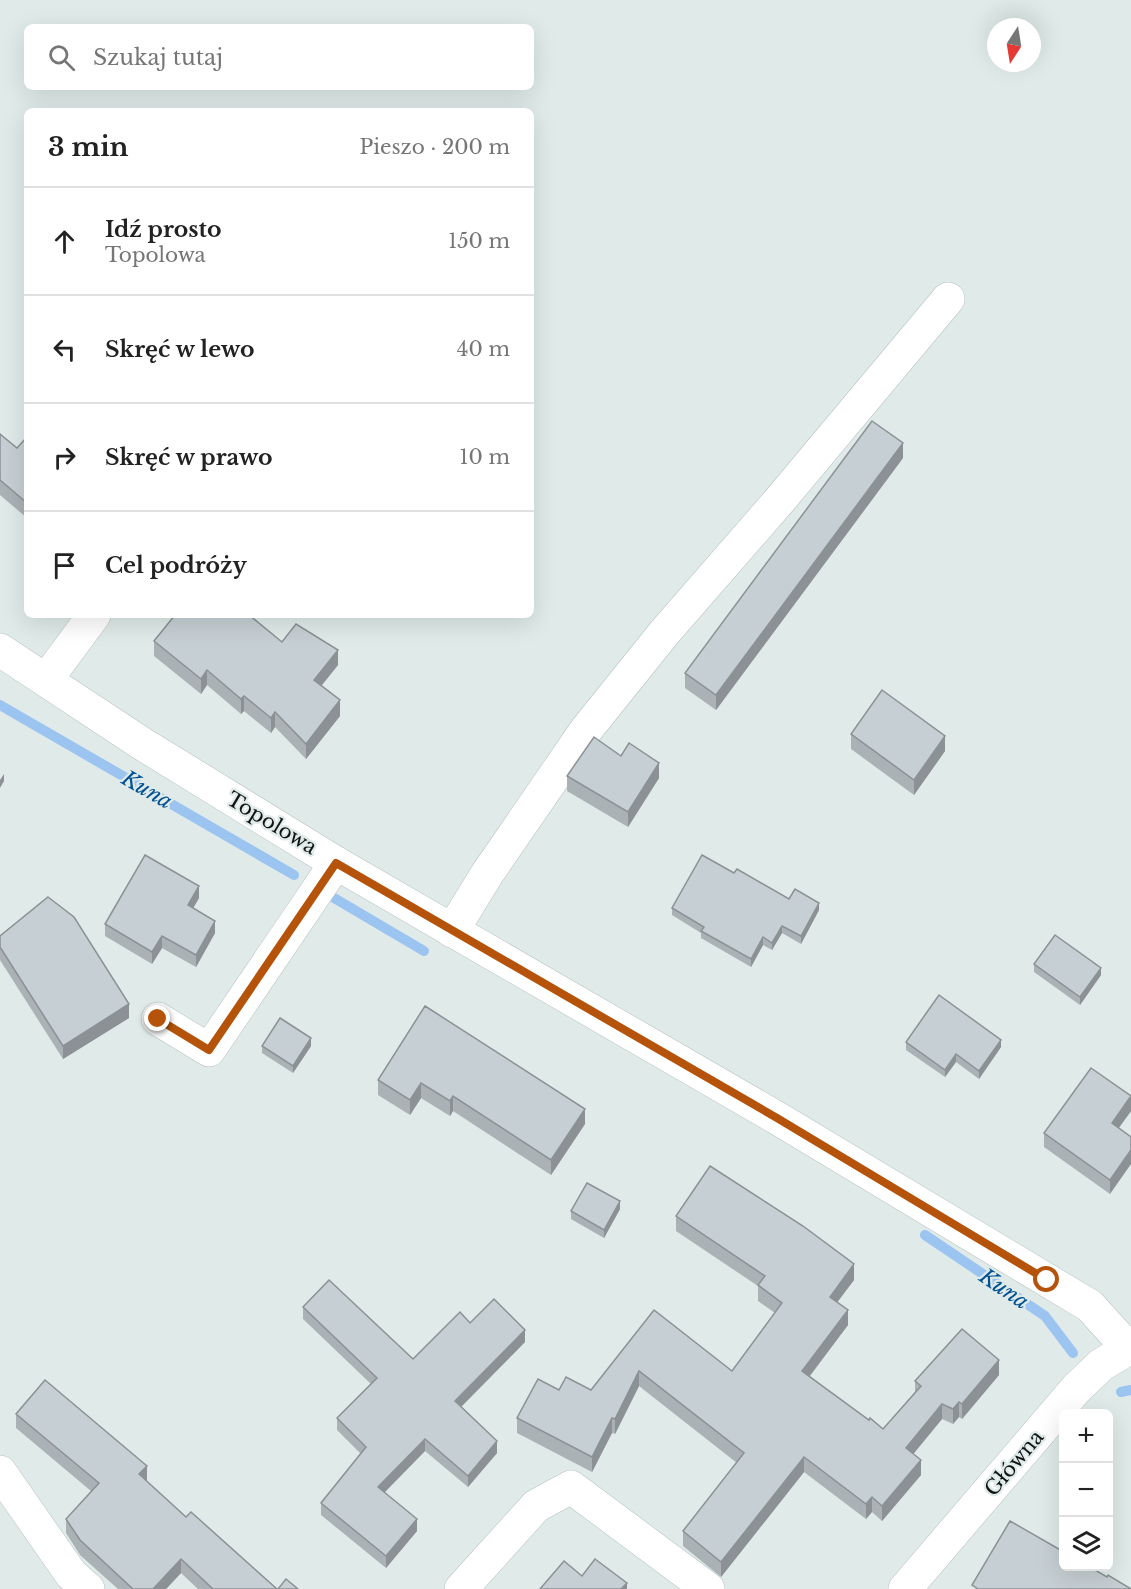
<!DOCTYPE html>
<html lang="pl">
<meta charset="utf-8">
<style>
:root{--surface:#fff;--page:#f2f2f2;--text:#222;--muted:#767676;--line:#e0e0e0}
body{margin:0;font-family:"Libre Baskerville",serif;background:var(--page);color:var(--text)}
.controls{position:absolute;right:18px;bottom:18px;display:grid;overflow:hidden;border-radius:9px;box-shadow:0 6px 24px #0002}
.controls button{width:54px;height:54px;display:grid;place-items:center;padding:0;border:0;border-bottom:2px solid var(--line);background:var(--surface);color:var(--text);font:30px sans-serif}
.compass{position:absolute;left:987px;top:18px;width:54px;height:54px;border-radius:50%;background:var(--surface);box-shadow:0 6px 24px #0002;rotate:192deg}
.stop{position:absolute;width:18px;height:18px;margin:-14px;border:4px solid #b45309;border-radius:50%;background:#fff}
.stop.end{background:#b45309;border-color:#fff;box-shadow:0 2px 6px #0008}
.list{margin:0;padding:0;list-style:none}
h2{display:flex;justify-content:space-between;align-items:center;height:78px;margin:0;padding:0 24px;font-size:26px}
h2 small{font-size:20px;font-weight:400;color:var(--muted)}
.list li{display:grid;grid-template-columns:39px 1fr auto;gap:18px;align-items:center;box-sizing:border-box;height:108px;padding:0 24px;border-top:2px solid var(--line)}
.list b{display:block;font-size:22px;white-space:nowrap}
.list p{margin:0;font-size:20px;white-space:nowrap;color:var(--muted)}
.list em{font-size:20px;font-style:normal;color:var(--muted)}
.icon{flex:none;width:33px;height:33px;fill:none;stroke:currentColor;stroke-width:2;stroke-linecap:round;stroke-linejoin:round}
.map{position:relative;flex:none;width:1131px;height:1589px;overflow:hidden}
.search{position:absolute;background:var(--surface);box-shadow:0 6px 24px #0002;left:24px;top:24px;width:510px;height:66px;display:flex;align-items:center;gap:15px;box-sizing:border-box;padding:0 21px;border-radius:9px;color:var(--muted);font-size:22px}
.panel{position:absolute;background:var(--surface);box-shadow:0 6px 24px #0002;left:24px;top:108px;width:510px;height:510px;border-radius:9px}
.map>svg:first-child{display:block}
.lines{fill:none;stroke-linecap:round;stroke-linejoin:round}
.stream{stroke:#9cc4f0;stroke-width:10}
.minor-casing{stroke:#b7c2c0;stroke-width:34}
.minor{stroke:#fff;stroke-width:33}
.wall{fill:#aab2b5}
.shaded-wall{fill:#8b9194}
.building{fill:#c6cfd3;stroke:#8b9194;stroke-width:1.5}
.route{stroke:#b45309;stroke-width:8}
.labels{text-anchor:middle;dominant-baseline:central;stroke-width:4.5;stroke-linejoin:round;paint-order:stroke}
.street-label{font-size:20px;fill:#101313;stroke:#dfeae9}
.water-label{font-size:21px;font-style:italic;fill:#025192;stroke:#dfeae9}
</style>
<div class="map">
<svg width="1131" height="1589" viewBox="0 0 1131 1589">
<rect width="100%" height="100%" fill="#dfeae9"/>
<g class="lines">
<!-- stream -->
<g class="stream">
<polyline points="0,705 294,875"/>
<polyline points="329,895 424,951"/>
<polyline points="925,1235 1045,1316 1073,1353"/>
<polyline points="1121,1392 1131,1390"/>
</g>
<!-- minor casing -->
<g class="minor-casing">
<g id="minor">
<polyline points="0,650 141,743 336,863 777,1118 1090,1306 1127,1347"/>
<polyline points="46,680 94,615"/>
<polyline points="452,931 487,874 586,730 664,633 779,501 948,299"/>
<polyline points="158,1019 209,1050 336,863"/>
<polyline points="0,1472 71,1574 88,1589"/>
<polyline points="461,1589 536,1506 571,1487 708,1589"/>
<polyline points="905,1589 1076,1389 1101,1365 1131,1347"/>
</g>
</g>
<!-- minor -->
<use href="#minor" class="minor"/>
</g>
<!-- wall -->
<g class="wall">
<polygon points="0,434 17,448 27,437 27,518 0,495"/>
<polygon points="903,458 716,710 685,688 685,673"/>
<polygon points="154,641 282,642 338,665 321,686 340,716 306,759 275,727 271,733 244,711 241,714 207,685 201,694 154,656"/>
<polygon points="851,734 945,751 914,795 851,749"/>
<polygon points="621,756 659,778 628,827 567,791 567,776"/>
<polygon points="734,873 789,899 819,910 801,944 782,933 772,950 763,945 751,967 701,938 701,933 672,915 672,908"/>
<polygon points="199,898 193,908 215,933 196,967 162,948 152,964 105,936 105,924"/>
<polygon points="0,936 129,1018 63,1059 0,960"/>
<polygon points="1034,964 1101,975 1080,1005 1034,972"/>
<polygon points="425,1006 585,1124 551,1175 453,1111 450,1116 421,1098 410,1115 378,1095 378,1080"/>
<polygon points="906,1042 1001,1047 979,1079 956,1062 945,1077 906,1050"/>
<polygon points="262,1046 311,1046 293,1073 262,1053"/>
<polygon points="1131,1096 1131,1111 1119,1128 1110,1194 1044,1147 1044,1133"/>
<polygon points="620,1209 604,1238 571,1219 571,1211"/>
<polygon points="676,1216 854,1280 837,1302 848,1325 810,1376 869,1420 883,1429 915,1393 915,1381 999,1375 962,1419 959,1417 953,1424 942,1419 913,1454 921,1475 882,1521 872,1512 866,1519 804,1472 721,1577 683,1546 683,1531 737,1463 639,1386 615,1434 612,1433 592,1472 517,1433 517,1418 559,1390 591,1390 654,1310 732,1371 775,1313 758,1301 758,1286 676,1231"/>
<polygon points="303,1307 413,1359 470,1323 525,1342 461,1407 497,1453 468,1487 425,1451 385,1492 417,1531 386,1568 321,1515 321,1503 361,1454 337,1430 337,1418 371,1384 303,1319"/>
<polygon points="16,1414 147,1481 186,1517 277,1589 198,1589 181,1573 166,1589 118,1589 80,1555 66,1533 66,1519 91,1491 16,1428"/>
</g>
<!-- shaded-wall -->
<g class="shaded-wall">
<polygon points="903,443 903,458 716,710 716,695"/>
<polygon points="338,650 338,665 314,695 314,680"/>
<polygon points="207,670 207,685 201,694 201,679"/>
<polygon points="244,696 244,711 241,714 241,699"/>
<polygon points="340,700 340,716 306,759 306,744"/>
<polygon points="275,712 275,727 271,733 271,718"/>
<polygon points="945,736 945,751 914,795 914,780"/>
<polygon points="659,763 659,778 628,827 628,812"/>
<polygon points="4,774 4,781 0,788 0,780"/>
<polygon points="199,886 199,898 188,917 188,905"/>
<polygon points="819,903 819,910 801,944 801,936"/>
<polygon points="215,921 215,933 196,967 196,955"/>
<polygon points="782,926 782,933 772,950 772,943"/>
<polygon points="162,936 162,948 152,964 152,952"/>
<polygon points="763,937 763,945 751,967 751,959"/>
<polygon points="1101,968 1101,975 1080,1005 1080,997"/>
<polygon points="129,1004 129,1018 63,1059 63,1046"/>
<polygon points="311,1038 311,1046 293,1073 293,1066"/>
<polygon points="1001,1040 1001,1047 979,1079 979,1071"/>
<polygon points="956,1054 956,1062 945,1077 945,1070"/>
<polygon points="421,1083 421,1098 410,1115 410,1100"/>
<polygon points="453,1096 453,1111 450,1116 450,1101"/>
<polygon points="1131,1097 1131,1111 1112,1137 1112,1123"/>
<polygon points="585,1109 585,1124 551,1175 551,1160"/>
<polygon points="1131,1150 1131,1164 1110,1194 1110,1180"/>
<polygon points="620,1201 620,1209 604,1238 604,1230"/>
<polygon points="854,1264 854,1280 830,1312 830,1297"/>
<polygon points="848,1310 848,1325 802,1386 802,1371"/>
<polygon points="525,1330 525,1342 455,1413 455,1401"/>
<polygon points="999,1360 999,1375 962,1419 962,1404"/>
<polygon points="639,1371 639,1386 615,1434 615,1419"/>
<polygon points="959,1402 959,1417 953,1424 953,1409"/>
<polygon points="942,1404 942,1419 906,1463 906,1448"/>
<polygon points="612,1418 612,1433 592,1472 592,1457"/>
<polygon points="425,1439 425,1451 378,1499 378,1487"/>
<polygon points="497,1441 497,1453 468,1487 468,1476"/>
<polygon points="804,1457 804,1472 721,1577 721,1562"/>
<polygon points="921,1460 921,1475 882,1521 882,1506"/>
<polygon points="147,1466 147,1481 139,1474"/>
<polygon points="872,1497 872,1512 866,1519 866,1504"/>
<polygon points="417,1519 417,1531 386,1568 386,1556"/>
<polygon points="181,1559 181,1573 166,1589 153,1589"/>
<polygon points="627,1583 627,1589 621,1589"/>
</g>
<!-- building -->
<g class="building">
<polygon points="872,421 903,443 716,695 685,673"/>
<polygon points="0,434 17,448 27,437 27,503 0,480"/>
<polygon points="175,615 249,615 282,642 296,624 338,650 314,680 340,700 306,744 275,712 271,718 244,696 241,699 207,670 201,679 154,641"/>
<polygon points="882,690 945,736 914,780 851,734"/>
<polygon points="594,737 621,756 629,743 659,763 628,812 567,776"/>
<polygon points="145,855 199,886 188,905 215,921 196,955 162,936 152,952 105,924"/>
<polygon points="702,855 734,873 737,869 789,899 795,889 819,903 801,936 782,926 772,943 763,937 751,959 701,931 704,927 672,908"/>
<polygon points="48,897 74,917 129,1004 63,1046 0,947 0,936"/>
<polygon points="1055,935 1101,968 1080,997 1034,964"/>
<polygon points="939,995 1001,1040 979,1071 956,1054 945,1070 906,1042"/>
<polygon points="425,1006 585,1109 551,1160 453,1096 450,1101 421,1083 410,1100 378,1080"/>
<polygon points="280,1018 311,1038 293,1066 262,1046"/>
<polygon points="1091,1068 1131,1096 1112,1123 1131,1137 1131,1150 1110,1180 1044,1133"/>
<polygon points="710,1166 803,1226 854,1264 830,1297 848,1310 802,1371 869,1420 870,1418 883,1429 921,1386 915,1381 962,1329 999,1360 962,1404 959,1402 953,1409 942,1404 906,1448 921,1460 882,1506 872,1497 866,1504 804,1457 721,1562 683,1531 744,1453 639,1371 615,1419 612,1418 592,1457 517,1418 538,1379 559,1390 566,1377 591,1390 654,1310 732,1371 782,1303 758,1285 765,1276 676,1216"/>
<polygon points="587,1183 620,1201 604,1230 571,1211"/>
<polygon points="329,1280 413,1359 460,1312 470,1323 494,1299 525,1330 455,1401 497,1441 468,1476 425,1439 378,1487 417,1519 386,1556 321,1503 366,1447 337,1418 377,1378 303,1307"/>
<polygon points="45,1380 147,1466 139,1474 186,1517 191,1512 277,1589 213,1589 181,1559 153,1589 133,1589 80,1540 66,1519 99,1483 16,1414"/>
<polygon points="1010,1521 1064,1552 1064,1566 1088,1566 1107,1577 1108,1575 1131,1589 978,1589 972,1585"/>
<polygon points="595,1559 627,1583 621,1589 540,1589 564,1561 582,1576"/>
<polygon points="286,1579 298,1589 278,1589"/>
</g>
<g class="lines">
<!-- route -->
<polyline class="route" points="158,1019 209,1050 336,863 777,1118 1047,1280"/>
</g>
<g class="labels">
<!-- street labels -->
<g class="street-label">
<text transform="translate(272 823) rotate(31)">Topolowa</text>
<text transform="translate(1014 1463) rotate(-50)">Główna</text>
</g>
<!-- water labels -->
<g class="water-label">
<text transform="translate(147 790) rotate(30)">Kuna</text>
<text transform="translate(1004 1289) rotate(34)">Kuna</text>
</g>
</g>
</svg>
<div class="controls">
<button>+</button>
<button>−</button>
<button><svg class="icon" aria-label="layers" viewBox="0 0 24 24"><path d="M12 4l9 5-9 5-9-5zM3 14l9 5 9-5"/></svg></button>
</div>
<svg class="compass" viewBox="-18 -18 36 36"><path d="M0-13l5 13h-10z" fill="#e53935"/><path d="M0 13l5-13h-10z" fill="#767676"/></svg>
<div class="stop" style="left:1047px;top:1280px"></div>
<div class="stop end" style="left:158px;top:1019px"></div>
<div class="search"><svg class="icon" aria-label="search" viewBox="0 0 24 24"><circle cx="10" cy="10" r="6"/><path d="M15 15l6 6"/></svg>Szukaj tutaj</div>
<section class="panel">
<h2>3 min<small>Pieszo · 200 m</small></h2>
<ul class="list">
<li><svg class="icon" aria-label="ahead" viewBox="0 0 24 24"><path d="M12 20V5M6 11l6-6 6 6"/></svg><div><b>Idź prosto</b><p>Topolowa</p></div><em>150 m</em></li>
<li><svg class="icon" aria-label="left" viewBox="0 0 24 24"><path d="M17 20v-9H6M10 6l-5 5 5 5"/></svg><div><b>Skręć w lewo</b></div><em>40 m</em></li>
<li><svg class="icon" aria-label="right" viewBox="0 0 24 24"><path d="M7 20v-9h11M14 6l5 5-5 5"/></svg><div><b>Skręć w prawo</b></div><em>10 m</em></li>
<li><svg class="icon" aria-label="arrive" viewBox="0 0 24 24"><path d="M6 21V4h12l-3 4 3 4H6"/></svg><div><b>Cel podróży</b></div></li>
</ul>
</section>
</div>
